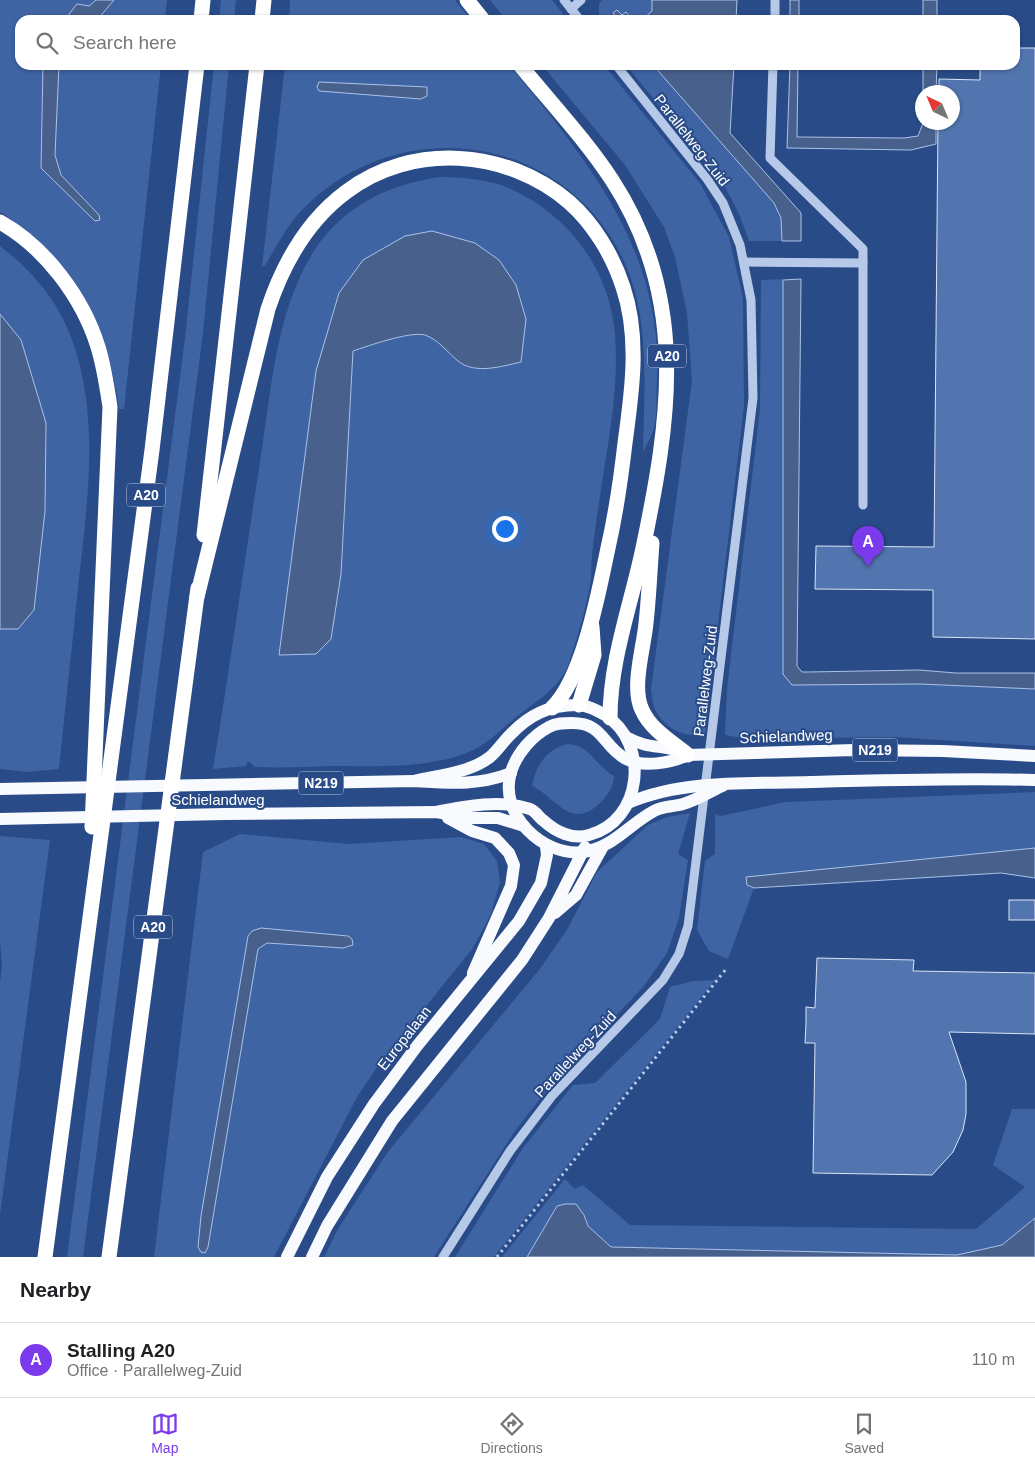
<!DOCTYPE html>
<meta charset="utf-8">
<style>
:root{--surface:#fff;--page:#f2f2f2;--text:#202124;--muted:#757577;--line:#e0e0e0;--accent:#7c3aed}
body{margin:0;font-family:Arial,sans-serif;background:var(--page);color:var(--text)}
.compass{position:absolute;left:915px;top:85px;width:45px;height:45px;border-radius:50%;background:var(--surface);box-shadow:0 1px 4px #0004;rotate:316deg}
.you{position:absolute;left:504px;top:528px;width:18px;height:18px;margin:-12px;border:4px solid #fff;border-radius:50%;background:#1a73e8;box-shadow:0 0 0 8px #1a73e833}
.badge{display:grid;place-items:center;width:32px;height:32px;border-radius:50%;background:var(--accent);color:#fff;font-size:16px;font-weight:700}
.pin{position:absolute;translate:-50% -41px;filter:drop-shadow(0 1px 2px #0008)}
.pin::after{content:'';position:absolute;top:26px;width:18px;height:15px;background:inherit;clip-path:polygon(0 0,100% 0,50% 100%)}
.list{margin:0;padding:0;list-style:none}
h2{display:flex;justify-content:space-between;align-items:center;height:65px;margin:0;padding:0 20px;font-size:21px}
h2 small{font-size:16px;font-weight:400;color:var(--muted)}
.list li{display:grid;grid-template-columns:32px 1fr auto;gap:15px;align-items:center;box-sizing:border-box;height:75px;padding:0 20px;border-top:1px solid var(--line)}
.list b{display:block;font-size:19px;white-space:nowrap}
.list p{margin:0;font-size:16px;white-space:nowrap;color:var(--muted)}
.list em{font-size:16px;font-style:normal;color:var(--muted)}
.icon{flex:none;width:28px;height:28px;fill:none;stroke:currentColor;stroke-width:2;stroke-linecap:round;stroke-linejoin:round}
.map{position:relative;flex:none;width:1035px;height:1257px;overflow:hidden}
.search{position:absolute;background:var(--surface);box-shadow:0 1px 4px #0004;left:15px;right:15px;top:15px;height:55px;display:flex;align-items:center;gap:12px;box-sizing:border-box;padding:0 18px;border-radius:15px;color:var(--muted);font-size:19px}
.sheet{height:140px;background:var(--surface)}
nav{display:flex;justify-content:space-around;align-items:center;box-sizing:border-box;height:70px;border-top:1px solid var(--line);background:var(--surface);font-size:14px;color:var(--muted)}
nav a{display:grid;justify-items:center;gap:2px}
nav .on{color:var(--accent)}
.map>svg:first-child{display:block}
.green{fill:#3e64a4;fill-rule:evenodd}
.water{fill:#48608c;stroke:#abc3e9}
.building{fill:#5274af;stroke:#dae5f7}
.lines{fill:none;stroke-linecap:round;stroke-linejoin:round}
.path{stroke:#b6c9e8;stroke-width:3;stroke-dasharray:2.5 4;stroke-linecap:butt}
.minor{stroke:#b6c9e8;stroke-width:9}
.major{stroke:#f8fafe;stroke-width:12}
.highway{stroke:#fff;stroke-width:15}
.labels{text-anchor:middle;dominant-baseline:central;stroke-width:4;stroke-linejoin:round;paint-order:stroke}
.shield{fill:#294b88;stroke:#bfc9db;stroke-width:1}
.shield-label{font-size:14px;font-weight:bold;fill:#fff}
.street-label{font-size:15px;fill:#fff;stroke:#294b88}
</style>
<div class="map">
<svg width="1035" height="1257" viewBox="0 0 1035 1257">
<rect width="100%" height="100%" fill="#294b88"/>
<!-- green -->
<g class="green">
<path d="M 0,0 L 96,0 L 89,6 L 69,14 L 69,20 L 20,20 L 20,65 L 43,65 L 41,168 L 99,215 L 61,175 L 55,155 L 57,67 L 59,65 L 161,65 L 124,409 L 119,409 C 108,327 71,257 0,212 Z"/>
<polygon points="114,0 167,0 165,20 97,20"/>
<polygon points="221,0 236,0 234,20 219,20"/>
<polygon points="290,0 455,0 471,20 289,20"/>
<polygon points="490,0 552,0 568,20 506,20"/>
<polygon points="602,0 652,0 652,11 643,19 622,15 616,20 599,20 599,4"/>
<polygon points="214,65 229,65 203,333 83,1257 67,1257 185,338"/>
<path d="M 285,65 L 509,65 C 586,158 663,250 657,379 C 656,395 658,416 653,431 C 651,438 646,445 643,452 C 644,388 651,318 623,259 C 563,133 398,111 302,210 C 287,226 276,246 265,266 L 262,267 ZM 317,87 L 421,99 L 319,91 Z"/>
<path d="M 542,65 L 604,65 L 700,183 L 729,237 L 743,298 L 744,406 L 705,734 C 686,739 663,728 655,709 C 652,703 652,695 651,689 L 692,381 L 687,313 L 675,257 L 664,227 L 625,165 Z"/>
<polygon points="626,65 653,65 774,203 781,218 782,241 749,241 739,214 724,185"/>
<path d="M 440,177 C 461,177 484,179 504,186 C 566,211 610,268 615,335 C 619,387 609,438 601,489 C 598,511 594,534 592,556 C 591,567 592,579 589,590 C 584,616 576,642 568,666 C 557,689 539,700 520,714 C 503,727 491,742 471,751 C 431,769 375,766 331,766 C 306,767 280,768 255,767 L 248,761 L 246,766 L 213,769 C 230,666 244,564 260,462 C 271,393 275,315 312,254 C 341,207 388,184 440,177 ZM 499,260 L 526,319 L 521,362 L 460,363 C 450,353 437,336 422,335 C 400,333 374,344 353,351 L 341,574 L 280,655 L 316,371 Z"/>
<path d="M 0,246 C 31,270 57,299 71,337 C 101,417 87,505 78,588 C 72,648 65,708 59,769 L 27,772 L 0,769 L 0,629 L 18,629 L 45,511 L 46,423 L 21,340 L 0,314 Z"/>
<polygon points="783,279 783,674 920,684 1035,689 1035,746 894,737 749,739 725,735 727,689 760,409 761,280"/>
<path d="M 567,744 C 591,745 595,766 614,776 C 613,788 608,795 600,803 C 571,831 557,798 532,786 C 535,766 547,749 567,744 Z"/>
<polygon points="1035,792 1035,848 747,877 747,885 754,888 728,959 709,951 697,930 705,861 715,854 715,814 720,816 786,802"/>
<polygon points="690,813 678,854 688,860 679,918 667,953 644,986 550,1086 515,1131 434,1257 324,1257 338,1229 387,1153 539,970 568,928 597,872 648,825 667,817"/>
<path d="M 240,834 L 349,844 L 461,837 L 484,844 L 497,861 L 500,882 L 491,914 L 473,948 L 380,1063 L 357,1097 L 274,1257 L 154,1257 L 203,852 ZM 261,928 L 343,948 L 267,943 L 258,949 L 208,1247 L 205,1253 Z"/>
<polygon points="0,836 50,840 0,1215 0,983 2,966 0,941"/>
<polygon points="715,980 494,1257 455,1257 523,1148 573,1085 595,1083 660,1019 670,987 693,981"/>
<polygon points="1012,1109 1035,1109 1035,1218 1002,1245 957,1255 611,1247 588,1226 584,1215 557,1206 527,1257 502,1257 565,1179 575,1189 583,1185 630,1225 976,1229 1025,1187 993,1165"/>
</g>
<!-- water -->
<g class="water">
<polygon points="96,0 114,0 97,20 69,20 69,14 77,4 89,6"/>
<polygon points="652,0 737,0 736,20 616,20 618,18 613,13 617,10 622,15 626,12 632,19 643,19 652,11"/>
<rect x="790" y="0" width="9" height="20"/>
<rect x="923" y="0" width="14" height="20"/>
<polygon points="43,65 59,65 55,155 61,175 99,215 100,220 95,221 41,168"/>
<polygon points="653,65 734,65 730,133 801,213 801,241 782,241 781,218 774,203"/>
<polygon points="790,65 798,65 797,137 904,138 918,136 923,123 936,123 936,144 911,150 787,148"/>
<polygon points="923,65 937,65 936,92 923,92"/>
<polygon points="319,82 427,87 427,96 421,99 319,91 317,87"/>
<path d="M 432,231 L 475,243 L 499,260 L 516,285 L 526,319 L 521,362 C 503,366 475,375 458,361 C 447,352 439,340 425,335 C 410,331 368,346 353,351 L 341,574 L 331,639 L 316,654 L 279,655 L 316,371 L 339,293 L 363,260 L 405,236 Z"/>
<polygon points="801,279 797,666 802,672 808,672 919,670 956,673 1035,673 1035,689 920,684 792,685 783,674 783,280"/>
<polygon points="0,314 21,340 46,423 45,511 34,610 18,629 0,629"/>
<polygon points="1035,848 1035,878 1001,873 754,888 747,885 746,877"/>
<polygon points="261,928 348,936 352,939 353,945 343,948 267,943 258,949 208,1247 205,1253 201,1252 198,1247 201,1216 248,936 252,931"/>
<polygon points="565,1204 576,1204 584,1215 588,1226 611,1247 957,1255 1002,1245 1035,1218 1035,1257 527,1257 557,1206"/>
</g>
<!-- building -->
<g class="building">
<polygon points="1015,48 1035,48 1035,639 933,637 933,590 815,589 816,546 934,547 938,122 952,122 952,92 939,92 939,79 980,80 980,65 1015,65"/>
<rect x="1009" y="900" width="26" height="20"/>
<polygon points="817,958 914,960 913,971 1035,973 1035,1034 949,1032 966,1082 966,1114 963,1130 953,1152 932,1175 813,1173 815,1043 805,1043 806,1024 806,1007 815,1008"/>
</g>
<g class="lines">
<!-- path -->
<polyline class="path" points="497,1257 726,969"/>
<!-- minor -->
<g class="minor">
<polyline points="564,0 580,20"/>
<polyline points="571,9 581,0"/>
<polyline points="775,20 775,0"/>
<polyline points="773,65 770,158 863,249 863,505"/>
<polyline points="745,262 863,263"/>
<polyline points="443,1257 510,1151 552,1096 663,980 679,954 688,926 753,398 751,300 740,245 723,203 707,179 616,65"/>
</g>
<!-- major -->
<g class="major">
<path d="M 628,738 C 650,750 664,744 683,753"/>
<path d="M 414,781 C 438,775 470,773 490,757 C 497,751 503,742 510,735 C 529,715 549,705 577,705 C 587,705 596,710 605,715 C 650,743 643,821 589,835 C 573,840 556,832 544,821 C 539,818 536,811 530,809 C 501,799 466,806 436,812"/>
<path d="M 724,785 C 711,791 697,800 683,804 C 673,807 663,806 654,811 C 628,825 613,848 583,852 C 543,857 498,814 511,772 C 517,753 532,736 549,727 C 556,723 564,723 572,723 C 604,723 602,746 626,759 C 643,768 671,763 688,755 L 854,750 L 943,751 L 1035,756"/>
<path d="M 0,789 L 414,781 C 449,783 478,786 511,773"/>
<path d="M 628,803 C 684,779 751,784 811,782 C 886,780 960,778 1035,780"/>
<polyline points="448,818 472,831 495,838 509,853 514,865 511,886 473,973"/>
<polyline points="0,819 224,814 436,812 472,818 498,818 524,826"/>
<polyline points="555,913 576,895 602,848"/>
<polyline points="287,1257 327,1177 374,1104 417,1046 519,921 541,883 547,855 546,846"/>
<polyline points="312,1257 327,1226 392,1121 522,960 549,918 585,847"/>
</g>
<!-- highway -->
<g class="highway">
<polyline points="467,0 483,20"/>
<polyline points="201,20 203,0"/>
<polyline points="262,20 264,0"/>
<path d="M 520,65 C 551,103 585,139 612,180 C 689,298 670,419 643,548 C 631,605 610,660 610,718"/>
<path d="M 0,222 C 45,247 83,298 98,347 C 104,366 107,387 110,407 L 92,827"/>
<polyline points="204,535 257,65"/>
<path d="M 652,543 C 650,569 649,596 646,623 C 644,647 631,687 642,710 C 651,730 671,741 688,755"/>
<path d="M 197,597 L 268,309 C 283,264 307,221 346,192 C 412,142 507,149 569,202 C 594,224 613,256 623,287 C 640,337 632,392 625,443 C 621,478 616,513 608,548 C 599,591 583,678 552,708"/>
<polyline points="579,705 594,655 592,627"/>
<polyline points="45,1257 152,450 197,65"/>
<polyline points="109,1257 198,588"/>
</g>
</g>
<g class="labels">
<!-- shield labels -->
<g class="shield">
<rect x="648" y="344.5" width="38" height="23" rx="4"/>
<rect x="127" y="483.5" width="38" height="23" rx="4"/>
<rect x="852.5" y="738.5" width="45" height="23" rx="4"/>
<rect x="298.5" y="771.5" width="45" height="23" rx="4"/>
<rect x="134" y="915.5" width="38" height="23" rx="4"/>
</g>
<g class="shield-label">
<text x="667" y="356">A20</text>
<text x="146" y="495">A20</text>
<text x="875" y="750">N219</text>
<text x="321" y="783">N219</text>
<text x="153" y="927">A20</text>
</g>
<!-- street labels -->
<g class="street-label">
<text transform="translate(692 140) rotate(52)">Parallelweg-Zuid</text>
<text transform="translate(705 681) rotate(-83)">Parallelweg-Zuid</text>
<text transform="translate(786 736) rotate(-2)">Schielandweg</text>
<text x="218" y="799">Schielandweg</text>
<text transform="translate(404 1038) rotate(-52)">Europalaan</text>
<text transform="translate(575 1054) rotate(-47)">Parallelweg-Zuid</text>
</g>
</g>
</svg>
<svg class="compass" viewBox="-18 -18 36 36"><path d="M0-13l5 13h-10z" fill="#e53935"/><path d="M0 13l5-13h-10z" fill="#757577"/></svg>
<div class="you"></div>
<div class="pin badge" style="left:868px;top:567px">A</div>
<div class="search"><svg class="icon" aria-label="search" viewBox="0 0 24 24"><circle cx="10" cy="10" r="6"/><path d="M15 15l6 6"/></svg>Search here</div>
</div>
<section class="sheet">
<h2>Nearby<small></small></h2>
<ul class="list">
<li><span class="badge">A</span><div><b>Stalling A20</b><p>Office · Parallelweg-Zuid</p></div><em>110 m</em></li>
</ul>
</section>
<nav>
<a class="on"><svg class="icon" aria-label="map" viewBox="0 0 24 24"><path d="M3 6l6-2 6 2 6-2v14l-6 2-6-2-6 2zM9 4v14M15 6v14"/></svg>Map</a>
<a><svg class="icon" aria-label="directions" viewBox="0 0 24 24"><path d="M12 3l9 9-9 9-9-9zM9 14v-3h6M13 9l2 2-2 2"/></svg>Directions</a>
<a><svg class="icon" aria-label="saved" viewBox="0 0 24 24"><path d="M7 4h10v16l-5-4-5 4z"/></svg>Saved</a>
</nav>
